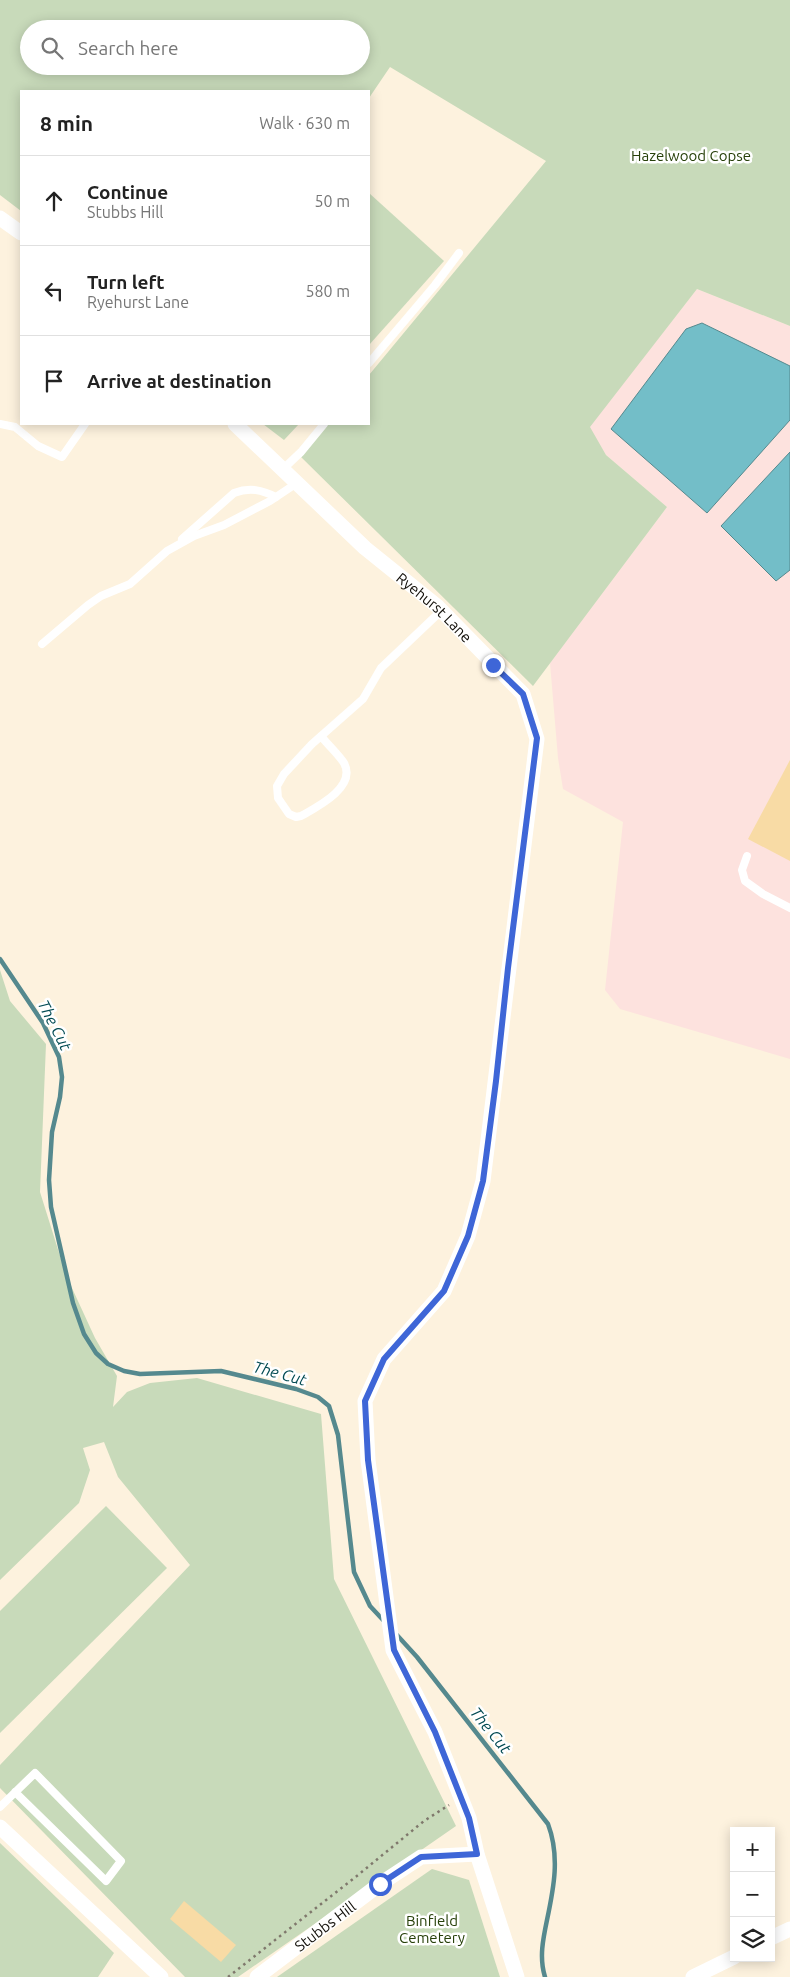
<!DOCTYPE html>
<meta charset="utf-8">
<style>
:root{--surface:#fff;--page:#f6f6f6;--text:#222;--muted:#767676;--line:#e0e0e0}
body{margin:0;font-family:Ubuntu,sans-serif;background:var(--page);color:var(--text)}
.controls{position:absolute;right:15px;bottom:15px;display:grid;overflow:hidden;border-radius:0px;box-shadow:0 2px 12px #0003}
.controls button{width:45px;height:45px;display:grid;place-items:center;padding:0;border:0;border-bottom:1px solid var(--line);background:var(--surface);color:var(--text);font:25px sans-serif}
.stop{position:absolute;width:15px;height:15px;margin:-11px;border:4px solid #3e66d7;border-radius:50%;background:#fff}
.stop.end{background:#3e66d7;border-color:#fff;box-shadow:0 1px 5px #0008}
.list{margin:0;padding:0;list-style:none}
h2{display:flex;justify-content:space-between;align-items:center;height:65px;margin:0;padding:0 20px;font-size:21px}
h2 small{font-size:16px;font-weight:400;color:var(--muted)}
.list li{display:grid;grid-template-columns:32px 1fr auto;gap:15px;align-items:center;box-sizing:border-box;height:90px;padding:0 20px;border-top:1px solid var(--line)}
.list b{display:block;font-size:19px;white-space:nowrap}
.list p{margin:0;font-size:16px;white-space:nowrap;color:var(--muted)}
.list em{font-size:16px;font-style:normal;color:var(--muted)}
.icon{flex:none;width:28px;height:28px;fill:none;stroke:currentColor;stroke-width:2;stroke-linecap:round;stroke-linejoin:round}
.map{position:relative;flex:none;width:790px;height:1977px;overflow:hidden}
.search{position:absolute;background:var(--surface);box-shadow:0 2px 12px #0003;left:20px;top:20px;width:350px;height:55px;display:flex;align-items:center;gap:12px;box-sizing:border-box;padding:0 18px;border-radius:28px;color:var(--muted);font-size:19px}
.panel{position:absolute;background:var(--surface);box-shadow:0 2px 12px #0003;left:20px;top:90px;width:350px;height:335px;border-radius:0px}
.map>svg:first-child{display:block}
.industrial{fill:#fde2de}
.green{fill:#c8daba;fill-rule:evenodd}
.water{fill:#73bec8;stroke:#55898e}
.lines{fill:none;stroke-linecap:round;stroke-linejoin:round}
.stream{stroke:#55898e;stroke-width:4.5}
.building{fill:#f8dba5}
.path{stroke:#7f786c;stroke-width:2.5;stroke-dasharray:2.5 4;stroke-linecap:butt}
.lane{stroke:#fff;stroke-width:8}
.street{stroke:#fff;stroke-width:15}
.route{stroke:#3e66d7;stroke-width:6}
.labels{text-anchor:middle;dominant-baseline:central;stroke-width:5;stroke-linejoin:round;paint-order:stroke}
.park-label{font-size:15px;fill:#27400a;stroke:#fff}
.street-label{font-size:15px;fill:#100d07;stroke:#fff}
.water-label{font-size:16px;font-style:italic;fill:#034b53;stroke:#fff}
</style>
<div class="map">
<svg width="790" height="1977" viewBox="0 0 790 1977">
<rect width="100%" height="100%" fill="#fdf2de"/>
<!-- industrial -->
<polygon class="industrial" points="697,289 790,326 790,1059 620,1009 605,990 623,822 563,789 558,758 550,663 667,507 606,455 589,427"/>
<!-- green -->
<g class="green">
<path d="M 0,0 L 790,0 L 790,326 L 697,289 L 590,427 L 606,455 L 667,507 L 533,686 L 301,457 L 328,424 L 369,424 L 369,375 L 546,161 L 390,67 L 369,98 L 369,91 L 21,91 L 21,211 L 0,195 ZM 29,29 L 361,29 L 361,66 L 29,66 Z"/>
<polygon points="369,193 444,261 369,345"/>
<polygon points="263,424 299,424 284,440"/>
<polygon points="0,970 10,1001 46,1044 40,1192 66,1275 95,1338 117,1376 113,1407 127,1392 150,1383 197,1378 321,1414 334,1579 456,1826 238,1977 185,1977 0,1788 0,1765 190,1565 118,1477 104,1442 83,1448 90,1470 79,1503 0,1580"/>
<polygon points="106,1506 167,1568 0,1733 0,1611"/>
<polygon points="0,1843 114,1953 98,1977 0,1977"/>
<polygon points="432,1869 469,1880 500,1977 277,1977"/>
</g>
<!-- water -->
<g class="water">
<polygon points="702,323 790,366 790,420 707,513 611,429 686,329"/>
<polygon points="790,452 790,570 776,581 721,526"/>
</g>
<g class="lines">
<!-- stream -->
<g class="stream">
<polyline points="0,959 43,1023 59,1057 62,1077 60,1097 52,1132 49,1180 51,1207 73,1303 84,1334 96,1353 108,1364 124,1371 140,1374 221,1371 296,1389 318,1397 329,1406 338,1435 354,1572 370,1606 384,1621"/>
<path d="M 396,1634 L 417,1657 L 548,1824 C 560,1856 554,1887 547,1920 C 543,1939 539,1958 545,1977"/>
</g>
</g>
<!-- building -->
<g class="building">
<polygon points="790,760 790,861 748,839"/>
<polygon points="184,1901 236,1945 221,1962 170,1919"/>
</g>
<g class="lines">
<!-- path -->
<polyline class="path" points="228,1977 358,1875 424,1821 449,1805"/>
<!-- lane -->
<g class="lane">
<polyline points="369,363 435,285 459,253"/>
<polyline points="0,424 15,427 38,446 62,457 85,424"/>
<polyline points="283,469 301,452 324,424"/>
<path d="M 182,539 L 234,493 C 250,487 262,490 276,497"/>
<polyline points="42,644 88,605 101,596 130,584 167,551 194,536 224,525 270,501 297,483"/>
<path d="M 321,736 C 328,745 338,754 344,763 C 357,787 317,807 301,816 L 296,817 L 289,814 L 278,798 L 277,786 L 284,774 L 312,744 L 363,699 L 381,668 L 441,611"/>
<polyline points="747,856 742,870 745,881 763,894 790,908"/>
<polyline points="0,1807 35,1773 121,1861 106,1881 15,1792"/>
</g>
<!-- street -->
<g class="street">
<polyline points="0,218 21,233"/>
<path id="s1" d="M 235,424 L 365,548 L 437,606 L 523,694 L 537,739 L 483,1181 L 468,1236 L 444,1291 L 384,1359 L 365,1401 L 368,1460 L 393,1650 L 435,1732 L 469,1818 L 477,1854 L 517,1977"/>
<polyline points="0,1827 161,1977"/>
<polyline points="771,1938 790,1929"/>
<path id="s2" d="M 257,1977 L 380,1884 L 421,1857 L 477,1854"/>
<polyline points="693,1977 734,1957"/>
</g>
</g>
<g class="lines">
<!-- route -->
<polyline class="route" points="380,1884 421,1857 477,1854 469,1818 435,1732 394,1650 368,1460 365,1401 384,1359 444,1291 468,1236 483,1181 496,1081 508,968 537,738 523,694 493,665"/>
</g>
<g class="labels">
<!-- park labels -->
<g class="park-label">
<text x="691" y="155">Hazelwood Copse</text>
<text x="432" y="1920">Binfield<tspan x="432" dy="17">Cemetery</tspan></text>
</g>
<!-- street labels -->
<g class="street-label">
<text stroke="none"><textPath href="#s1" startOffset="271">Ryehurst Lane</textPath></text>
<text stroke="none"><textPath href="#s2" startOffset="85">Stubbs Hill</textPath></text>
</g>
<!-- water labels -->
<g class="water-label">
<text transform="translate(55 1025) rotate(63)">The Cut</text>
<text transform="translate(280 1373) rotate(15)">The Cut</text>
<text transform="translate(491 1730) rotate(51)">The Cut</text>
</g>
</g>
</svg>
<div class="controls">
<button>+</button>
<button>−</button>
<button><svg class="icon" aria-label="layers" viewBox="0 0 24 24"><path d="M12 4l9 5-9 5-9-5zM3 14l9 5 9-5"/></svg></button>
</div>
<div class="stop" style="left:380px;top:1884px"></div>
<div class="stop end" style="left:493px;top:665px"></div>
<div class="search"><svg class="icon" aria-label="search" viewBox="0 0 24 24"><circle cx="10" cy="10" r="6"/><path d="M15 15l6 6"/></svg>Search here</div>
<section class="panel">
<h2>8 min<small>Walk · 630 m</small></h2>
<ul class="list">
<li><svg class="icon" aria-label="ahead" viewBox="0 0 24 24"><path d="M12 20V5M6 11l6-6 6 6"/></svg><div><b>Continue</b><p>Stubbs Hill</p></div><em>50 m</em></li>
<li><svg class="icon" aria-label="left" viewBox="0 0 24 24"><path d="M17 20v-9H6M10 6l-5 5 5 5"/></svg><div><b>Turn left</b><p>Ryehurst Lane</p></div><em>580 m</em></li>
<li><svg class="icon" aria-label="arrive" viewBox="0 0 24 24"><path d="M6 21V4h12l-3 4 3 4H6"/></svg><div><b>Arrive at destination</b></div></li>
</ul>
</section>
</div>
